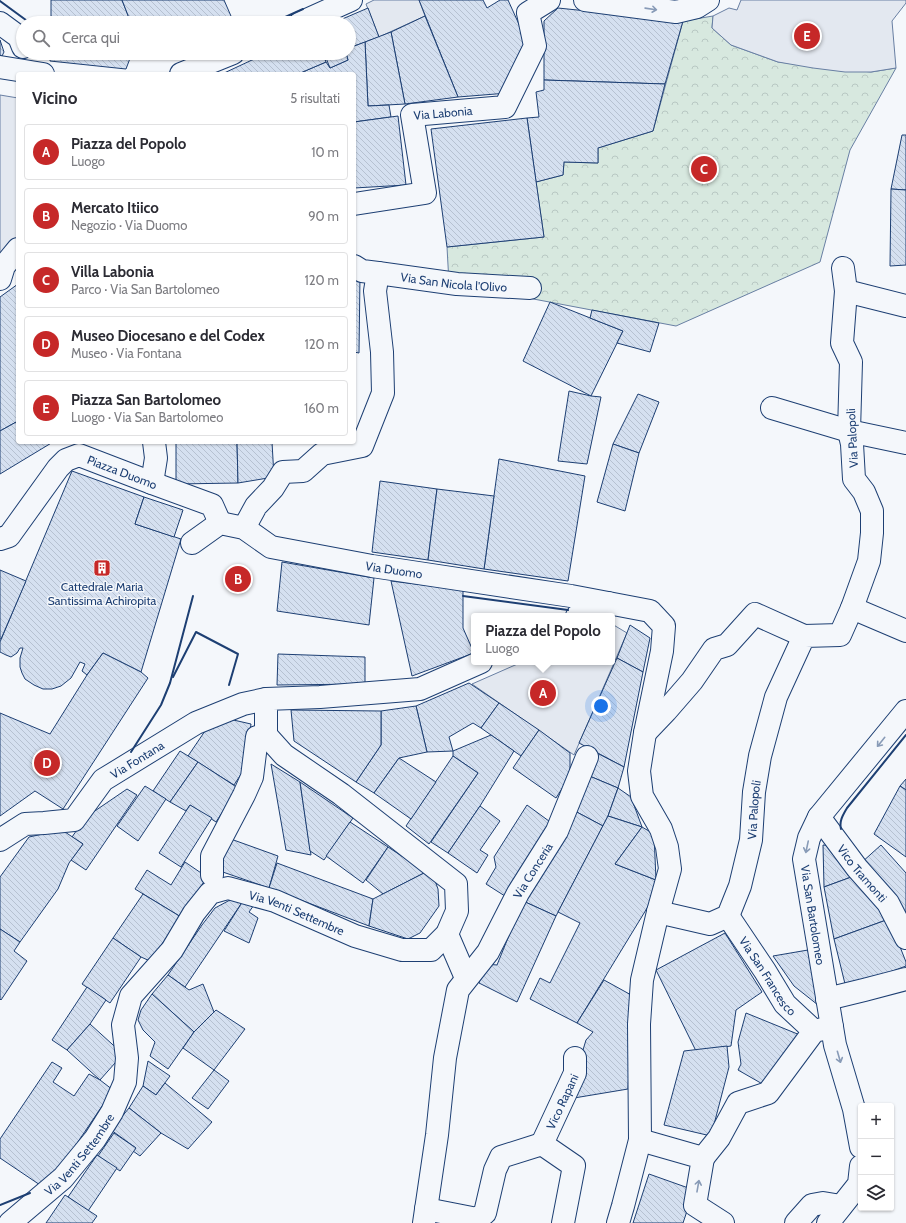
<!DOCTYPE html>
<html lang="it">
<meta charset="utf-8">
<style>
:root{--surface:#fff;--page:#f7f7f7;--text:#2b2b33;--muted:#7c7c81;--line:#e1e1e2;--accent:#c62828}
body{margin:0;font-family:Cabin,sans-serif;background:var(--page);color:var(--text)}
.controls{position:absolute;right:12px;bottom:12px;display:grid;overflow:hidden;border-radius:4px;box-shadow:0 1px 3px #0004}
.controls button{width:36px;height:36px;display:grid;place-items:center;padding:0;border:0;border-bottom:1px solid var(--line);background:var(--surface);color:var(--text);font:20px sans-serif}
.you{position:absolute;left:601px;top:706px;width:14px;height:14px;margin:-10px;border:3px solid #fff;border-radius:50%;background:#1a73e8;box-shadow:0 0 0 6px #1a73e833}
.badge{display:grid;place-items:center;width:26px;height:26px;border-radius:50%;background:var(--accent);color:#fff;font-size:13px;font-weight:700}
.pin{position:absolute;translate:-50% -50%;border:2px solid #fff;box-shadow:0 1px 4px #0006}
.popup{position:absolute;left:471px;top:613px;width:144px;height:52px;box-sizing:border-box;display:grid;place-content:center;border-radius:4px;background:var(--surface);filter:drop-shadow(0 1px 3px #0005);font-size:13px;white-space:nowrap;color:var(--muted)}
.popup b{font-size:15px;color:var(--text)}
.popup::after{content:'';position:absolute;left:50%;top:100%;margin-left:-8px;border:8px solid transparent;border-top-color:var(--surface)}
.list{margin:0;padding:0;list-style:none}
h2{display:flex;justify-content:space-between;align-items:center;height:52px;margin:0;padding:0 16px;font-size:17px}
h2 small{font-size:13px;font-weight:400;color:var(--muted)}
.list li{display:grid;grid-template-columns:26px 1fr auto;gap:12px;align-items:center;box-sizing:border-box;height:56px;margin:0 8px 8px;padding:0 8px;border:1px solid var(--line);border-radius:4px}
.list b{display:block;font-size:15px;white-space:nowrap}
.list p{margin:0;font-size:13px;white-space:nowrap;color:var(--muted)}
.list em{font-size:13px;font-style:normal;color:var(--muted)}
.icon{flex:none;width:22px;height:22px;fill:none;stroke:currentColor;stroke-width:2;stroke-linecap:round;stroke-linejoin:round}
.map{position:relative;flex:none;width:906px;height:1223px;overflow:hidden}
.search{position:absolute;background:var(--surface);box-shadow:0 1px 3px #0004;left:16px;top:16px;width:340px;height:44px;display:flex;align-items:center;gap:10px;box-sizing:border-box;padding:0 14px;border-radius:22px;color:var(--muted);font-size:15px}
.panel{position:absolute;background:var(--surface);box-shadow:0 1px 3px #0004;left:16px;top:72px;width:340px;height:372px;border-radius:4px}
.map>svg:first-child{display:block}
.park{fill:url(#park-crowns);stroke:#687fa3}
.parking{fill:#e3e8f0;stroke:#687fa3}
.building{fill:url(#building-back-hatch);stroke:#1d3f73}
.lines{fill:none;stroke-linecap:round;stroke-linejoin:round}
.minor-casing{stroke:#1d3f73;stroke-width:24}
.major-casing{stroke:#1d3f73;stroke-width:24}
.minor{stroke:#f4f7fb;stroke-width:22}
.major{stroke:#f4f7fb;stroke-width:22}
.wall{stroke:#1d3f73;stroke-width:2}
.oneway{stroke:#889bb7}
.labels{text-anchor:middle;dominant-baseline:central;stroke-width:3;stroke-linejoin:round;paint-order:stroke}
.street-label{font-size:12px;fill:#1d3f73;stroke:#f4f7fb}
.poi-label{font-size:12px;fill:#1d3f73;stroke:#f4f7fb}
</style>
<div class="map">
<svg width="906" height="1223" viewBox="0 0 906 1223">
<defs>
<pattern id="park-crowns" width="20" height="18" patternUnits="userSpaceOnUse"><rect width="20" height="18" fill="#d7e8df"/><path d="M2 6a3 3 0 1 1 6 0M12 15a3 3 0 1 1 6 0" fill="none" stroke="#b8c8c3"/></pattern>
<pattern id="building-back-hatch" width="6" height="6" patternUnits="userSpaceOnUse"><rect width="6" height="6" fill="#d5e0f0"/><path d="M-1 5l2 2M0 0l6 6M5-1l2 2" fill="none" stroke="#b6c1d1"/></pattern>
</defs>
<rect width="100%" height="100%" fill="#f4f7fb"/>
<!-- park -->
<polygon class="park" points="713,16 712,28 731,45 778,62 871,72 896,68 850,150 820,262 676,326 449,283 447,247 544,237 536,182 563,175 564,162 598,163 598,148 653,131 683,21"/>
<!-- parking -->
<g class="parking">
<polygon points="374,0 419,0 425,16 379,37 366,4"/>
<polygon points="741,0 906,0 906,3 892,21 896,68 871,72 845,72 813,68 778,62 731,45 712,28 713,16 729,8 737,10"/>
<polygon points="0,95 18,98 18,238 0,253"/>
<polygon points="612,624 627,633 574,755 472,684 522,662 612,662"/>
</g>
<!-- building -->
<g class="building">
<polygon points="51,0 122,0 131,23 51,23"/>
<polygon points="122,0 224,0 234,23 131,23"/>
<polygon points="419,0 483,0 487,8 500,0 508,0 527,42 508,93 458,97"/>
<polygon points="368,8 379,37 349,48 349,23 333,23"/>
<polygon points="558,8 683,21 665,84 544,80 544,21"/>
<polygon points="425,16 458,97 405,104 391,32"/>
<polygon points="391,32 405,104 368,106 365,42"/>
<polygon points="0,40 4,52 2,56 0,56"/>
<polygon points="365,42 368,106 389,105 391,117 354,122 354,74 298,74 326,62 330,68 348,60 346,53 349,53 349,48"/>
<polygon points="50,53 132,53 126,69 50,61"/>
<polygon points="180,53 203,53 184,61"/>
<polygon points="267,53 323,53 326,62 298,74 222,74"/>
<polygon points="324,53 346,53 348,60 330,68"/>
<polygon points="544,80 665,84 653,131 598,148 598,163 564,162 563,175 536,182 527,118 539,117 536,92 544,90"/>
<polygon points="398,116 406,185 354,188 354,122"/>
<polygon points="527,118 544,237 447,247 431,129"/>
<polygon points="902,135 906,135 906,190 891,189"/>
<polygon points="891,189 906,190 906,265 890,266"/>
<polygon points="354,272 360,276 359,353 354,352"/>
<polygon points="18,284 18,421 0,431 0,297"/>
<polygon points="550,302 623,331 591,396 523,361"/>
<polygon points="592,310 659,323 650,352 617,343 623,331 590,318"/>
<polygon points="569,391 591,396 601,397 587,464 558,461"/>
<polygon points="638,394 659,402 639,453 613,444"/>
<polygon points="18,421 18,442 53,442 0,474 0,431"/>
<polygon points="176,442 237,442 238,483 176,484"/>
<polygon points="237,442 272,442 274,477 238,483"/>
<polygon points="613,444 639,453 625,511 597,502"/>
<polygon points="499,459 585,476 568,581 484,569"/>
<polygon points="72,471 144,497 135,524 181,539 141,672 103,653 87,675 82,671 85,664 80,662 71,678 61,686 52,689 43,689 34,685 25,679 22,673 20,667 20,658 23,648 20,648 17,653 11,657 6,655 0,652 0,642"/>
<polygon points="380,481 437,489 428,560 372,552"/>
<polygon points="437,489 494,496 484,569 428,560"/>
<polygon points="144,497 183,510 174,537 135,524"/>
<polygon points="282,562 374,578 369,625 277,611"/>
<polygon points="0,570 26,581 1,639 0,639"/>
<polygon points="391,581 463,590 463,628 474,653 412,676"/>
<polygon points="630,625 650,638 643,672 617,658"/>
<polygon points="103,653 141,672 148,678 63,809 35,791 0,816 0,713 50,734 87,675"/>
<polygon points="278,654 365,657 365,684 277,685"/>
<polygon points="617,658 643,672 624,767 579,743"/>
<polygon points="469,683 499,703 481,728 473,723 449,737 453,751 427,752 416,706"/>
<polygon points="499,703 539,730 521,756 481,728"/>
<polygon points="416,706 427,752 399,758 374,793 356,782 381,745 381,711"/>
<polygon points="291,710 381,711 381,745 356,782 294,741"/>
<polygon points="229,719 251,724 245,768 234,785 188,756 205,731"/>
<polygon points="539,730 570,753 570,776 556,798 513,768 521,756"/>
<polygon points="491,735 514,751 480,806 448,853 431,842 478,773 453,756 453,751"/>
<polygon points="180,751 198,762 170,802 153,791"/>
<polygon points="595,752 624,767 618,788 587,775"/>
<polygon points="453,756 478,773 429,844 406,826"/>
<polygon points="399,758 436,782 411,819 374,793"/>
<polygon points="198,762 238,788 216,822 190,805 186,811 170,802"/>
<polygon points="271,764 300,782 311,855 286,850"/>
<polygon points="587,775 618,788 608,816 603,826 571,809"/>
<polygon points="906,779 906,790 900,786"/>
<polygon points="300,782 353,818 324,860 310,851"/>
<polygon points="145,786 166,799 138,841 117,826"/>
<polygon points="900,786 906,790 906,857 874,834"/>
<polygon points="618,788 631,797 642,827 608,816"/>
<polygon points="127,789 137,795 86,870 71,860 83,844 72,837 86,817"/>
<polygon points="190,805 212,818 181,867 159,853"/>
<polygon points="527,805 553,824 508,898 486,884 496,867 494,857"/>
<polygon points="480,806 500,821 480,850 488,855 477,873 448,853"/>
<polygon points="571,809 603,826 556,916 523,901"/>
<polygon points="608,816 642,827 615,864 656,880 652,900 577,1023 530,999 540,978 550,983 580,923 558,912"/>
<polygon points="350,822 388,847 363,883 326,856"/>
<polygon points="642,827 654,834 656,880 615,864"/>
<polygon points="57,831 65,832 83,844 69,863 58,889 20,942 0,929 0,877 29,837"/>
<polygon points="228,838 278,856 269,888 217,870"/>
<polygon points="823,845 833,846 854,876 824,887"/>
<polygon points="881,845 906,873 906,911 905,913 861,863"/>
<polygon points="388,847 426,872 383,894 366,880"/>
<polygon points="185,862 207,877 181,917 135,889 147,870 171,885"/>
<polygon points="277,863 373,899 369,926 269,888"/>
<polygon points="426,872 434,878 438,889 439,906 420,933 408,939 369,926 373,899"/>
<polygon points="854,876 889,919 834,939 824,887"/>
<polygon points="143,894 181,917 150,961 141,957 113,938"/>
<polygon points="230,900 243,901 185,987 168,975 202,925 215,908"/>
<polygon points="243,901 254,905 249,912 258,918 249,943 224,931"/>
<polygon points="523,901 556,916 517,1002 479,983 485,964 497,965"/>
<polygon points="889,919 906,962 906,966 846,988 834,939"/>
<polygon points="0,929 20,942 14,951 27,961 1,1000 0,999"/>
<polygon points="725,933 762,992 736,1010 731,1046 696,1051 656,970"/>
<polygon points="113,938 141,957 110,1003 82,984"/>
<polygon points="808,950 818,1005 794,986 773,956"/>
<polygon points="168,975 189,990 203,984 214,1012 194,1032 152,994"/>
<polygon points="604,980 633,996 628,1089 568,1099 586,1040 593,1032 577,1023"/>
<polygon points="87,987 106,1000 90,1024 67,1050 52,1040"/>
<polygon points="152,994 194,1032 168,1069 150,1056 155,1042 143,1030 138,1020 141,1010"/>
<polygon points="216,1010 245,1029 214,1070 183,1048 194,1032"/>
<polygon points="746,1013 800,1035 766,1086 738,1070 741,1064 738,1042"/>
<polygon points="90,1024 123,1054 100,1080 67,1050"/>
<polygon points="727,1046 729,1067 711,1136 664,1125 684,1051"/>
<polygon points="148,1061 170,1076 156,1095 143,1086"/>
<polygon points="52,1062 62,1068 53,1082 74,1096 89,1074 100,1080 113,1090 46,1189 0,1158 0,1139"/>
<polygon points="214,1070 229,1081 208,1109 192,1098"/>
<polygon points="165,1083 212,1122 188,1149 161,1133 129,1108 143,1086 156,1095"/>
<polygon points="129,1108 161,1133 140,1156 133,1151 136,1148 111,1130"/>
<polygon points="114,1133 136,1148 120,1171 98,1156"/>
<polygon points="97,1155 117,1168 88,1211 68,1197"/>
<polygon points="649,1174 694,1190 683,1223 633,1223"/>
<polygon points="65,1195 97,1216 92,1223 46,1223"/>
</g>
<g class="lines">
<!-- minor casing -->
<g class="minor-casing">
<g id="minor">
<polyline points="585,0 676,12 697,7 708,0"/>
<polyline points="0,23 19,37 23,47"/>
<polyline points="300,23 351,0"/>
<polyline points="0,67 43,74"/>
<polyline points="181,74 233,53"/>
<path id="s1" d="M 354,204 L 425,193 L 412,115 L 505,107 L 535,46 L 528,13 L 549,0"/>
<polyline points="354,266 362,271 378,273"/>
<polyline points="0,279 4,266 18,249"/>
<polyline points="846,291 906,306"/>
<polyline points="772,408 849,431 906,443"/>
<polyline points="152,483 156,458 154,442"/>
<path id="s2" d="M 244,528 L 256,506 L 273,488 L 283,472 L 303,471 L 322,454 L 362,446 L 383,393 L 382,352 L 375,291 L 378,273 L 457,284 L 530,288"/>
<path id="s3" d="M 0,539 L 9,536 L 58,468 L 66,460 L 79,455 L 152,483 L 212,505 L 220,523"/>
<path id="s4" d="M 192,543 L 220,523 L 244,528 L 271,547 L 372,566 L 571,596 L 608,603"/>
<polyline points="852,608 906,631"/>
<polyline points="645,733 666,711 692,681 714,649 727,645 755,614 804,636"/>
<path id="s5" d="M 819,817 L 857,868 L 888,903 L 906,938"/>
<path id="s6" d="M 0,840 L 25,824 L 44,823 L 74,820 L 103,780 L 196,723 L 243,704 L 266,699"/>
<polyline points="212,875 212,856 244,795 252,777 257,737 266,735"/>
<path id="s7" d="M 658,912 L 710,924 L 728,916 L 740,886 L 751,840 L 754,792 L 760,756 L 776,697 L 804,636 L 840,635 L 852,608 L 869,561 L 872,533 L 872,511 L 864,492 L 854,479 L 852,444 L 849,431 L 851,362 L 842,343 L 846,291 L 843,268"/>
<path id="s8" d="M 728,916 L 765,971 L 785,1004 L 814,1031"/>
<polyline points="447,934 466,978"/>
<polyline points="827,999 864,990 906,979"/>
<polyline points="640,1140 703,1158 695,1205 723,1223"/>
<path id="s9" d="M 542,1144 L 575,1073 L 575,1058"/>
<polyline points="861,1147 854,1109 835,1045 804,859 809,838 819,817 906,711"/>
<polyline points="703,1158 719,1138 738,1103 768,1093 814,1031 832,1027"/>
<polyline points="426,1209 477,1219 485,1213 495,1170 501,1157 542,1144 574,1166 563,1223"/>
<path id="s10" d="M 424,1223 L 437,1135 L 445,1058 L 458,990 L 488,952 L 518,893 L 557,831 L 587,757"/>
<polyline points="796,1223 812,1205 823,1203 841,1206"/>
<polyline points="828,1223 859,1184 861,1166"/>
</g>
</g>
<!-- major casing -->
<g class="major-casing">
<g id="major">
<polyline points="577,616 608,603 650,611 664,626 662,651 645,733 639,771 642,796 661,829 667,847 670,869 658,912 642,980 639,1024 640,1140 623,1206 618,1223"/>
<path id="s11" d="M 10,1223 L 63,1178 L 95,1139 L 112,1112 L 125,1082 L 127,1058 L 123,1025 L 131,996 L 172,950 L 194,913 L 210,893 L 228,888 L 275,901 L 355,936 L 402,950 L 431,950 L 447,934 L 457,911 L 456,884 L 341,794 L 284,755 L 266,735 L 266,699 L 320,697 L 420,689 L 481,662"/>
</g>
</g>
<!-- minor -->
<use href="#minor" class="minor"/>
<!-- major -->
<use href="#major" class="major"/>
<!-- wall -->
<g class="wall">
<polyline points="0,1 30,23"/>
<polyline points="272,23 303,9"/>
<polyline points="463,596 568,610"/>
<polyline points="173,677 196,632 238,654 229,685"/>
<polyline points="131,752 161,705 170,683 193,596"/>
<path d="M 841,829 C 839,821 843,815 847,808 L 906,735"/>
<polyline points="0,1205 30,1193"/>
</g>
</g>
<!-- one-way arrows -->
<defs><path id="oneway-shaft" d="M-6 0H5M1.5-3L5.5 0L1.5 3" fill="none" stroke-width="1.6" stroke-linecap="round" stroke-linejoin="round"/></defs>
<g class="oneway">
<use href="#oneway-shaft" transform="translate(651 9) rotate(8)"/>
<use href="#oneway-shaft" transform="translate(881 742) rotate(129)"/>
<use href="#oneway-shaft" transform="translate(807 847) rotate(102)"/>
<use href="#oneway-shaft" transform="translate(839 1057) rotate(74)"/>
<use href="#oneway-shaft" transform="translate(698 1186) rotate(-80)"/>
</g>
<!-- icons -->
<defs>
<g id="building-square" transform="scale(0.9)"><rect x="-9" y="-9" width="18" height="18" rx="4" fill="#c62828" stroke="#f4f7fb"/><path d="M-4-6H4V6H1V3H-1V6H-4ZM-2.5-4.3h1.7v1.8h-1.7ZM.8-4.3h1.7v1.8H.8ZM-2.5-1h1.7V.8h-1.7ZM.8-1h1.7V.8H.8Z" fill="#fff"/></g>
</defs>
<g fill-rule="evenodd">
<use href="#building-square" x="102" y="568"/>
</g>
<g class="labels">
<!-- street labels -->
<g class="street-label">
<text stroke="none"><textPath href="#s1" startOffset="182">Via Labonia</textPath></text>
<text stroke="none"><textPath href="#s2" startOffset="409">Via San Nicola l'Olivo</textPath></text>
<text transform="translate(852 438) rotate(-93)">Via Palopoli</text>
<text stroke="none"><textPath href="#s3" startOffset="165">Piazza Duomo</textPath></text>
<text stroke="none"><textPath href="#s4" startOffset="217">Via Duomo</textPath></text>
<text stroke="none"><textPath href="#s6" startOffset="168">Via Fontana</textPath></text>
<text stroke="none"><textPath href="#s7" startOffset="183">Via Palopoli</textPath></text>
<text stroke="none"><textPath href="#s10" startOffset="377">Via Conceria</textPath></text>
<text stroke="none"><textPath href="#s5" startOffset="71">Vico Tramonti</textPath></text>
<text stroke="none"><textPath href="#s11" startOffset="494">Via Venti Settembre</textPath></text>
<text transform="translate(813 915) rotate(81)">Via San Bartolomeo</text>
<text stroke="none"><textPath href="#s8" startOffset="72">Via San Francesco</textPath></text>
<text stroke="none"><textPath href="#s9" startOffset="47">Vico Rapani</textPath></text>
<text stroke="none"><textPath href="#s11" startOffset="98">Via Venti Settembre</textPath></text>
</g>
<!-- poi labels -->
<g class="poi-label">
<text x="102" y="586">Cattedrale Maria<tspan x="102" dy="14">Santissima Achiropita</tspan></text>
</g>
</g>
</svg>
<div class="controls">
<button>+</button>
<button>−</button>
<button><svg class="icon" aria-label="layers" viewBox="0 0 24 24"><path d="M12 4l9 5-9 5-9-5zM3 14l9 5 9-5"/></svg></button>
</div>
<div class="you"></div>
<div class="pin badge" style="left:543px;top:693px">A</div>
<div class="popup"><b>Piazza del Popolo</b>Luogo</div>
<div class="pin badge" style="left:238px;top:579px">B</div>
<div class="pin badge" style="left:704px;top:169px">C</div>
<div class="pin badge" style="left:47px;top:763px">D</div>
<div class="pin badge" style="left:807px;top:36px">E</div>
<div class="search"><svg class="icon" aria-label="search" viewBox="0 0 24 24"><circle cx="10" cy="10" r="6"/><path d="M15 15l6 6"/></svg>Cerca qui</div>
<section class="panel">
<h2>Vicino<small>5 risultati</small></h2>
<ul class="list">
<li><span class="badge">A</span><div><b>Piazza del Popolo</b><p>Luogo</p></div><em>10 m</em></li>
<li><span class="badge">B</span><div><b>Mercato Itiico</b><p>Negozio · Via Duomo</p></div><em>90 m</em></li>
<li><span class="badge">C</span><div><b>Villa Labonia</b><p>Parco · Via San Bartolomeo</p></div><em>120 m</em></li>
<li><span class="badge">D</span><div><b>Museo Diocesano e del Codex</b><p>Museo · Via Fontana</p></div><em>120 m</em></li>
<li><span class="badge">E</span><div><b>Piazza San Bartolomeo</b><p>Luogo · Via San Bartolomeo</p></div><em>160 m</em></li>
</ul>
</section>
</div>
